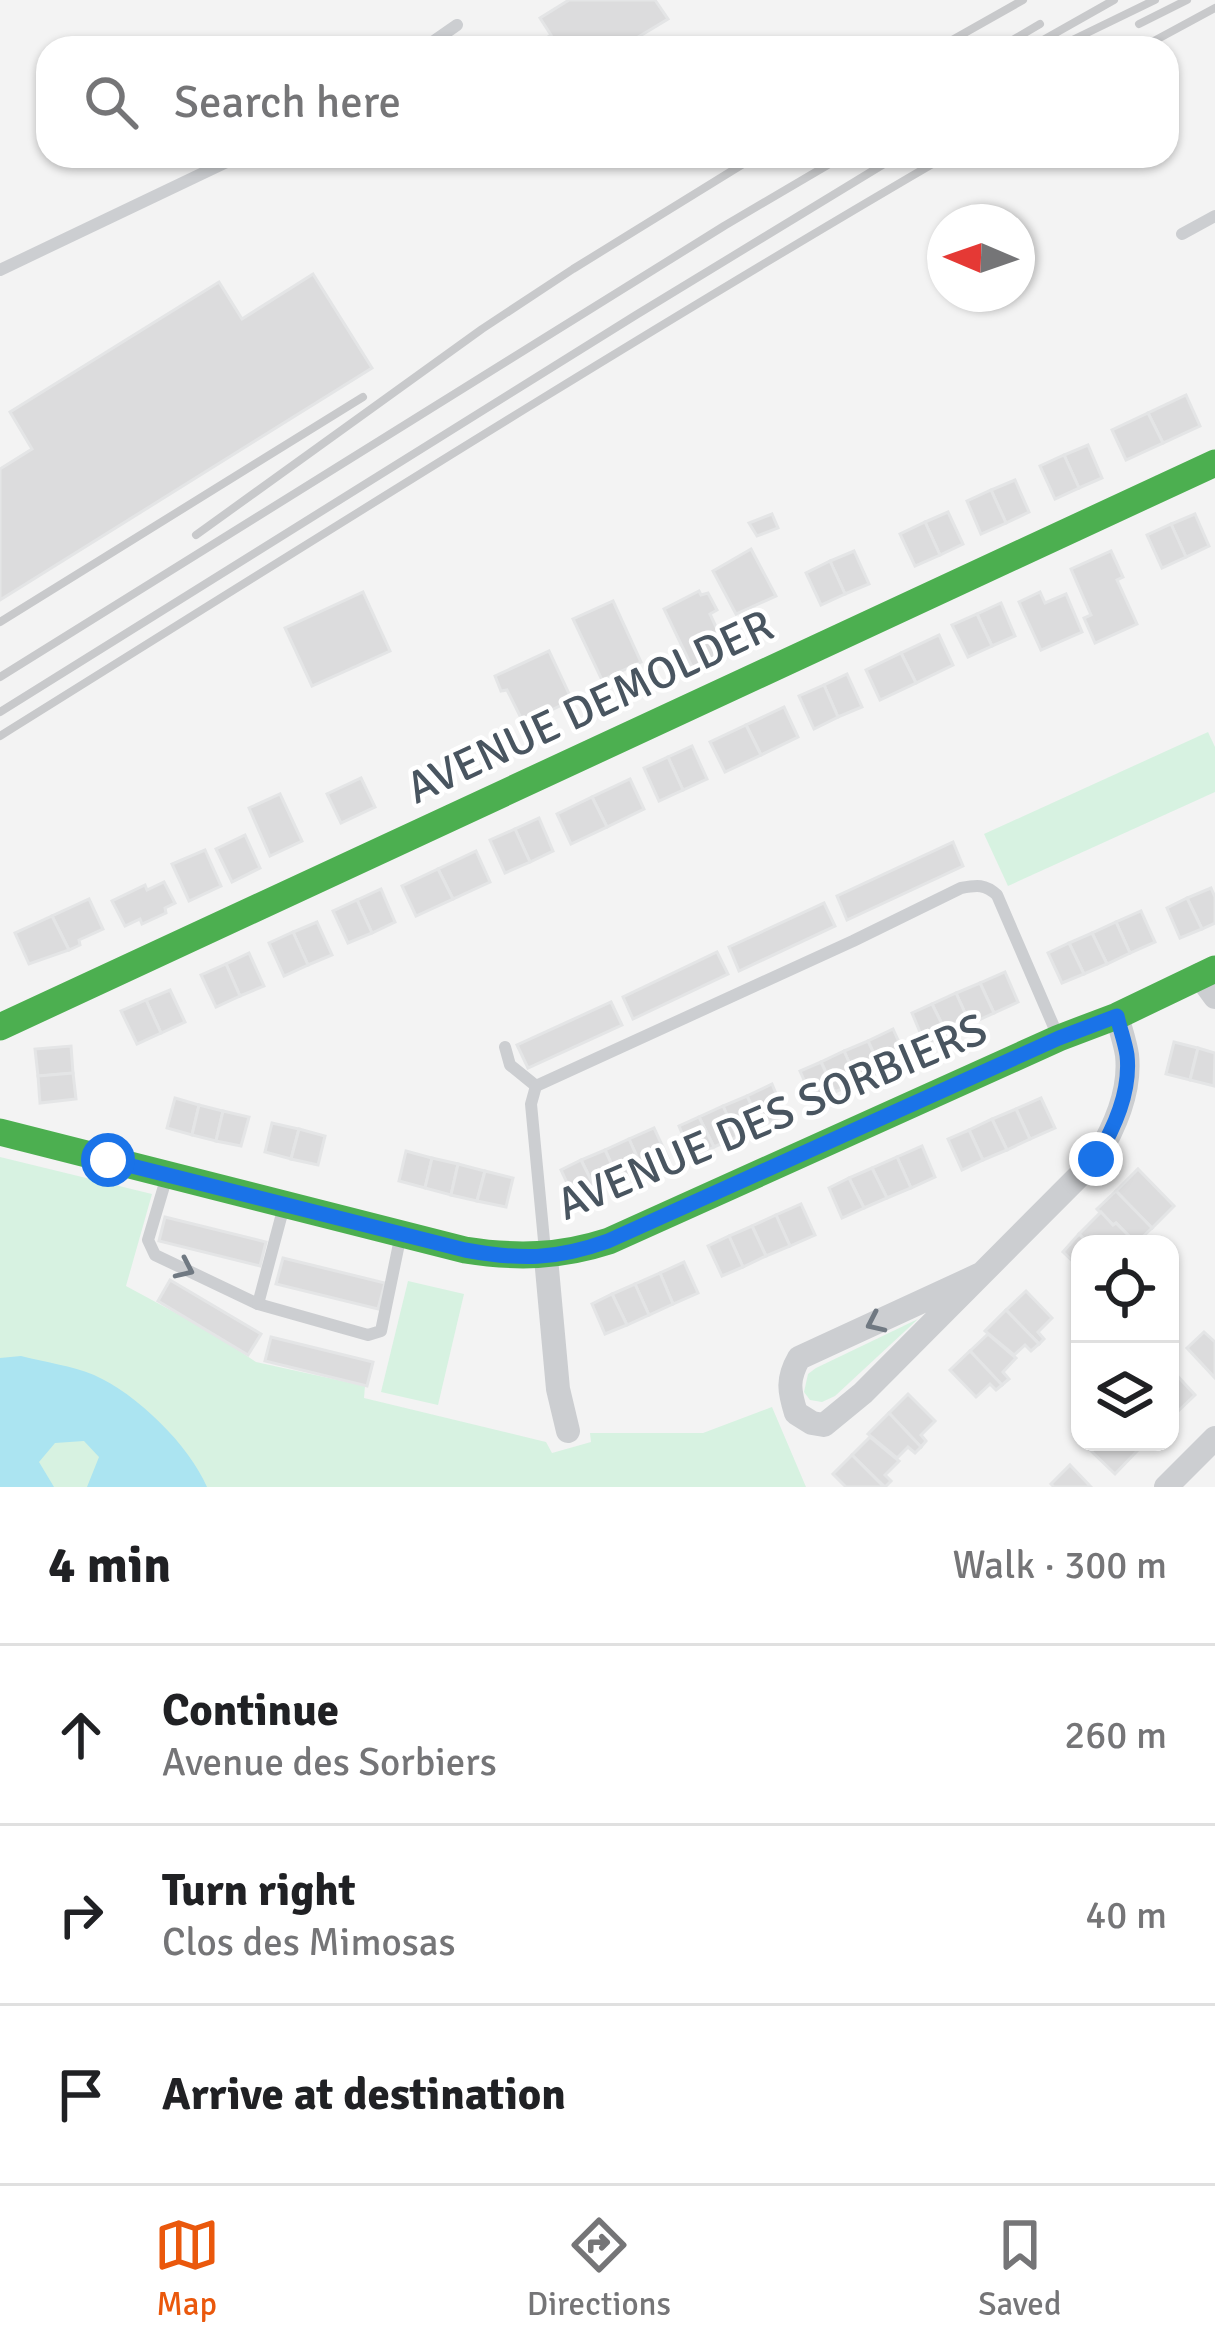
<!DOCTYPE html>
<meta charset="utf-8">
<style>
:root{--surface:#fff;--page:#f6f6f6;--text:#202124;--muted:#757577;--line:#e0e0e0;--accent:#ea580c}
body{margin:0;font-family:Signika,sans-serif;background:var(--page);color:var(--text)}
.controls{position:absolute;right:36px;bottom:36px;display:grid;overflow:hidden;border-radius:24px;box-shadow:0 3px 9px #0004}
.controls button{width:108px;height:108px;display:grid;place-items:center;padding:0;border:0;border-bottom:3px solid var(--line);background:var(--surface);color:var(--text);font:60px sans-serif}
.compass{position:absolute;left:927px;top:204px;width:108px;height:108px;border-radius:50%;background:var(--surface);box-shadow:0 3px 9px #0004;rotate:272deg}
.stop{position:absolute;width:36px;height:36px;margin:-27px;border:9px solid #1a73e8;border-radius:50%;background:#fff}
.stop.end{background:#1a73e8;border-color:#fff;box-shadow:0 3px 12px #0008}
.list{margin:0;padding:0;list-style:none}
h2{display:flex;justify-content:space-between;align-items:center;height:156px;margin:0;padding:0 48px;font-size:51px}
h2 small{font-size:39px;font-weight:400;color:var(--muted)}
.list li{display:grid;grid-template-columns:78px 1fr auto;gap:36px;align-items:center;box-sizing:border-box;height:180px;padding:0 48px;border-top:3px solid var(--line)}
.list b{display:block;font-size:45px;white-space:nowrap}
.list p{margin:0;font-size:39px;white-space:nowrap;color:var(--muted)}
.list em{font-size:39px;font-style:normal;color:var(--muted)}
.icon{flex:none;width:66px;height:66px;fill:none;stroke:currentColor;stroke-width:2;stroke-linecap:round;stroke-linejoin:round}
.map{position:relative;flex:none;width:1215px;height:1487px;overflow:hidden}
.search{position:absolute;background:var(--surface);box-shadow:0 3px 9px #0004;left:36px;right:36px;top:36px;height:132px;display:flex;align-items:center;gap:30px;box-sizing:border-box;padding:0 42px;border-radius:36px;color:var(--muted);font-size:45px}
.sheet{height:696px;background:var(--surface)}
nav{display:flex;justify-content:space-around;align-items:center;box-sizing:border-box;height:168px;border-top:3px solid var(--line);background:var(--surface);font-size:33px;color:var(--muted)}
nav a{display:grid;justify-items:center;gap:6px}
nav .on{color:var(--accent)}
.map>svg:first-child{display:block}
.green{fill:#d7f2e1}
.water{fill:#abe4f1}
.building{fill:#dcdcdd;stroke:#e4e5e6;stroke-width:3}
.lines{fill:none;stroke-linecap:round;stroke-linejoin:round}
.lane{stroke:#ccced1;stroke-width:12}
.street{stroke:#ccced1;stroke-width:24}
.fast{stroke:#4caf50;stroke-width:27}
.rail{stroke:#c8c9cb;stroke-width:8}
.oneway{stroke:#707982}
.route{stroke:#1a73e8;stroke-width:15}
.labels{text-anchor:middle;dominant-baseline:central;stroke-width:9;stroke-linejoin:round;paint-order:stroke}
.street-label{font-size:45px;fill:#495560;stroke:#fff}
</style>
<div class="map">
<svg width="1215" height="1487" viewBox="0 0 1215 1487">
<rect width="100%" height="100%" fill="#f3f3f3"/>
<!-- green -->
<g class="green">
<polygon points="1208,732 1215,747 1215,792 1008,886 984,834"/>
<polygon points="0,1157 152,1194 126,1286 211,1332 256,1362 365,1386 364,1398 546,1442 552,1453 591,1442 590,1433 703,1433 772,1407 806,1487 0,1487"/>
<polygon points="408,1281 464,1294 438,1405 381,1392"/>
<polygon points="918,1319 835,1396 822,1402 810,1400 804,1392 808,1374 816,1368"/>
</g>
<!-- water -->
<path class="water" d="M 21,1356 C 45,1362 72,1366 94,1375 C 137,1394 189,1445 207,1487 L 87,1487 L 99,1457 L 84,1441 L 55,1443 L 39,1462 L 54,1487 L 0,1487 L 0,1358 Z"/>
<!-- building -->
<g class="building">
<polygon points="569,0 655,0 668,19 620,48 531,48 551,35 540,18"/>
<polygon points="313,274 372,368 0,600 0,469 32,449 10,412 219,282 242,319"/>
<polygon points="1186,395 1200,426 1163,443 1148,413"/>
<polygon points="1148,413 1163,443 1126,460 1112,430"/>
<polygon points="1088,445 1102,478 1079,488 1064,455"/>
<polygon points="1064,455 1079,488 1055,499 1040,466"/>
<polygon points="1015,480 1029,512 1006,523 991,490"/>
<polygon points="991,490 1006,523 981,534 967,501"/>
<polygon points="948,512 963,544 940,555 925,522"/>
<polygon points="772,514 778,528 757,536 749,523"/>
<polygon points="1195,514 1209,546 1186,557 1171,524"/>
<polygon points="925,522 940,555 915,566 900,534"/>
<polygon points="1171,524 1186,557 1162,568 1147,535"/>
<polygon points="751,549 776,596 736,614 713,571"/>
<polygon points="854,551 869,584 845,594 830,561"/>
<polygon points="1111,551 1123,577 1117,580 1137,624 1095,643 1084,618 1091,615 1071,569"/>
<polygon points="830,561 845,594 821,605 806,573"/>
<polygon points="699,591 701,595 708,593 717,610 710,614 728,653 693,669 664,609"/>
<polygon points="363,592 390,651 312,686 285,628"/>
<polygon points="1040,592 1045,603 1066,594 1082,632 1041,650 1019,602"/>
<polygon points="613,601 641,662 602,680 573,619"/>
<polygon points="1001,603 1015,636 992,646 977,614"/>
<polygon points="977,614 992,646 968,657 952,625"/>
<polygon points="939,635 953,665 916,683 901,653"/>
<polygon points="549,651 572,700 543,714 541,711 522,720 507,690 501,691 495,676"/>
<polygon points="901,653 916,683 880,700 866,670"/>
<polygon points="847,674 862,707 838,717 824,685"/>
<polygon points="824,685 838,717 814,729 799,696"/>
<polygon points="784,707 798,737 761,755 746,725"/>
<polygon points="746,725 761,755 725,772 710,742"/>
<polygon points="692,746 707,779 683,790 668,757"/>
<polygon points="668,757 683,790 659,801 644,768"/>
<polygon points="361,778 375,807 341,823 327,794"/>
<polygon points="630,779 644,809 607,827 592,797"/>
<polygon points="280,794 302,841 270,856 249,808"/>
<polygon points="592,797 607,827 571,844 557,814"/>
<polygon points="539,818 553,851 530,862 515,829"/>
<polygon points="515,829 530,862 505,873 490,840"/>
<polygon points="245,835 260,868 232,882 216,849"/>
<polygon points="953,842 963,866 847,920 837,896"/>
<polygon points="205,850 221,886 189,901 172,864"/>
<polygon points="476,851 490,882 453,899 438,869"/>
<polygon points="438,869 453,899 416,916 402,886"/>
<polygon points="164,882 175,903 165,908 166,913 142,924 140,919 125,926 112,901 145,885 147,890"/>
<polygon points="1211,888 1215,897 1215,923 1202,929 1187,898"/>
<polygon points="381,889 395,922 372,933 357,900"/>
<polygon points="1187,898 1202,929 1180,938 1167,908"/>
<polygon points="89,899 103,929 79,940 80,945 69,950 52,916"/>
<polygon points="357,900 372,933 348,943 333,911"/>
<polygon points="824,903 835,926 739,971 729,947"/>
<polygon points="1141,911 1155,942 1130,953 1116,922"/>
<polygon points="52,916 69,950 29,964 15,933"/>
<polygon points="317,922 332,955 308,965 293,932"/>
<polygon points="1116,922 1130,953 1107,964 1092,933"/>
<polygon points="293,932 308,965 284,976 269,943"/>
<polygon points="1092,933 1107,964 1084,974 1069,943"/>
<polygon points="1069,943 1084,974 1062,983 1048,953"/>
<polygon points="717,952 728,974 633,1019 623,997"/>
<polygon points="249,953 264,986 240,996 226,964"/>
<polygon points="226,964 240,996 216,1007 201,975"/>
<polygon points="1005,972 1018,1002 994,1013 980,983"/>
<polygon points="980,983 994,1013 970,1024 956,993"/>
<polygon points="170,990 185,1022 161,1033 146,1000"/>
<polygon points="956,993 970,1024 947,1034 932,1004"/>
<polygon points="146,1000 161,1033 137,1044 121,1011"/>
<polygon points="611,1002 622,1025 528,1068 517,1045"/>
<polygon points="932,1004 947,1034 925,1044 912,1013"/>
<polygon points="893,1029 907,1060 882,1071 868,1041"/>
<polygon points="868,1041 882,1071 858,1082 844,1051"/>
<polygon points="1174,1042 1198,1048 1190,1080 1166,1074"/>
<polygon points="71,1046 73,1073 38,1076 35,1049"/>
<polygon points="1198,1048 1215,1053 1214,1086 1190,1080"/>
<polygon points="844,1051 858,1082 835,1092 821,1062"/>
<polygon points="821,1062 835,1092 814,1102 800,1071"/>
<polygon points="73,1073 76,1099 40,1103 38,1076"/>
<polygon points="772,1084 785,1115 761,1126 747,1096"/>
<polygon points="747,1096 761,1126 737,1137 723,1106"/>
<polygon points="175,1098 199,1105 192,1135 167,1128"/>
<polygon points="1041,1098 1055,1128 1030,1139 1016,1109"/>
<polygon points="199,1105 223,1111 216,1141 192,1135"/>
<polygon points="723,1106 737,1137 714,1147 699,1117"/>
<polygon points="1016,1109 1030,1139 1007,1150 992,1119"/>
<polygon points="223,1111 249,1117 241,1146 216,1141"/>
<polygon points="699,1117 714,1147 692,1157 679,1126"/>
<polygon points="992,1119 1007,1150 983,1160 969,1130"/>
<polygon points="272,1123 299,1129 291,1159 265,1152"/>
<polygon points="654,1128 668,1158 643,1170 629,1139"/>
<polygon points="299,1129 325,1136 318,1165 291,1159"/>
<polygon points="969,1130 983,1160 962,1170 948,1139"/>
<polygon points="629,1139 643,1170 619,1180 605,1150"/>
<polygon points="922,1146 935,1177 911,1188 897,1157"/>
<polygon points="605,1150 619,1180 596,1190 581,1160"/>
<polygon points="406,1151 432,1158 425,1188 399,1181"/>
<polygon points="897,1157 911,1188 887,1198 872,1168"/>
<polygon points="432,1158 458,1164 451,1195 425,1188"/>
<polygon points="581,1160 596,1190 575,1200 561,1170"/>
<polygon points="458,1164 485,1171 477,1201 451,1195"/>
<polygon points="872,1168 887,1198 864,1208 849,1178"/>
<polygon points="1138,1169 1174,1206 1152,1228 1116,1191"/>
<polygon points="485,1171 513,1178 506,1207 477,1201"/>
<polygon points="849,1178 864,1208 842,1218 829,1188"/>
<polygon points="1116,1191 1152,1228 1136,1243 1116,1223 1113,1225 1097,1209"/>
<polygon points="801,1204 815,1235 790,1246 776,1215"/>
<polygon points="1101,1212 1113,1225 1116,1223 1136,1243 1089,1244 1079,1234"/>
<polygon points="776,1215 790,1246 766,1256 752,1226"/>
<polygon points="165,1217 266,1242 260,1266 159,1241"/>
<polygon points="752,1226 766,1256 743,1267 729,1236"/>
<polygon points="1079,1234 1089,1244 1080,1244 1080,1268 1063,1252"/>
<polygon points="729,1236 743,1267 722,1276 708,1246"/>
<polygon points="283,1258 385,1283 378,1309 276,1284"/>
<polygon points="684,1262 698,1293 673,1304 660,1273"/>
<polygon points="660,1273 673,1304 649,1315 635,1284"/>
<polygon points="170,1280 261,1334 248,1355 158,1301"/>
<polygon points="635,1284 649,1315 627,1325 612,1294"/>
<polygon points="1026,1291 1052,1318 1038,1332 1044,1339 1039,1344 1006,1310"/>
<polygon points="612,1294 627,1325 605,1334 592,1304"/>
<polygon points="1006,1310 1039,1344 1031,1351 1025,1345 1014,1355 985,1331"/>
<polygon points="1204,1332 1215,1342 1215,1378 1187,1348"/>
<polygon points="988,1334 1016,1358 1003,1372 1009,1379 1002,1385 970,1351"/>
<polygon points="271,1337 373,1362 367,1386 265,1361"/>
<polygon points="970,1351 1002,1385 996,1390 990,1384 976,1397 950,1370"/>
<polygon points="1170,1368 1195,1395 1175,1414 1170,1409"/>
<polygon points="908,1394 935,1421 921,1435 926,1441 921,1447 889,1413"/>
<polygon points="889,1413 921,1447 915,1453 908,1447 897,1458 868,1434"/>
<polygon points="870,1437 899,1461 885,1475 891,1481 885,1487 852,1455"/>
<polygon points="1095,1442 1129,1442 1137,1451 1115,1474 1089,1449"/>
<polygon points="852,1455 884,1487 846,1487 833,1474"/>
<polygon points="1070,1465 1091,1487 1054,1487 1051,1484"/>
</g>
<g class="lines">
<!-- lane -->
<g class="lane">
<polyline points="424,48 457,25"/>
<polyline points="1182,234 1215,216"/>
<polyline points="0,270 239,156"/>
<polyline points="505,1047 510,1065 536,1086"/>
<polyline points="167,1176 148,1240 155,1255 258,1304 368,1335 381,1331 401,1234"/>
<path d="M 545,1251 L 531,1104 L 536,1086 L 853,941 L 961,888 C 977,885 985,884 997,895 L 1057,1034"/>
<polyline points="258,1304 284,1206"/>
</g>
<!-- street -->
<g class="street">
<polyline points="1199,975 1215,997"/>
<polyline points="546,1258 558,1389 568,1431"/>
<path d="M 981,1274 L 799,1358 C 787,1379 789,1391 796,1413 L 812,1423 L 824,1425 L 863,1393 L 1096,1159 C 1114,1128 1131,1092 1127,1055 C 1125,1042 1120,1028 1117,1016"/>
<polyline points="1166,1487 1215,1438"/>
</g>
<!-- fast -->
<g class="fast">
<polyline points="0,1027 1215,463"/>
<path d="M 0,1132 L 465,1250 C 516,1258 560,1257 609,1241 L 1059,1038 L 1117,1016 L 1215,969"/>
</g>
<!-- rail -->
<g class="rail">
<polyline points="1139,24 1187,0"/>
<polyline points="938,48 1023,0"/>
<polyline points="999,48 1040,24"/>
<polyline points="1029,48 1114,0"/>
<polyline points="1056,48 1155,0"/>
<polyline points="1141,48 1215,8"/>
<polyline points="196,535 482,329 573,269 756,156"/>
<polyline points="0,622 363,397"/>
<polyline points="0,677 724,226 843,156"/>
<polyline points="0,712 636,315 897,156"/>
<path d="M 0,736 C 314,540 627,342 946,156"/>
</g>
</g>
<!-- one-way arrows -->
<defs><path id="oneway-chevron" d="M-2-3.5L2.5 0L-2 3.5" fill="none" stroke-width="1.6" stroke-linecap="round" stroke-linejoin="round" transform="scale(3)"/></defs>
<g class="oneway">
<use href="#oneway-chevron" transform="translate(185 1269) rotate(25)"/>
<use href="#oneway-chevron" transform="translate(875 1323) rotate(155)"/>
</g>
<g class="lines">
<!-- route -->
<path class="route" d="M 108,1160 L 465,1250 C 520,1260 555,1260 608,1241 L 1059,1038 L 1117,1016 C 1120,1029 1125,1042 1127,1055 C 1131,1092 1114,1128 1096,1159"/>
</g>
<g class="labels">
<!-- street labels -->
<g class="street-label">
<text transform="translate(590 707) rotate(-25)">AVENUE DEMOLDER</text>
<text transform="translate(772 1117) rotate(-23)">AVENUE DES SORBIERS</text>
</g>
</g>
</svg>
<div class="controls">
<button><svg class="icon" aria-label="locate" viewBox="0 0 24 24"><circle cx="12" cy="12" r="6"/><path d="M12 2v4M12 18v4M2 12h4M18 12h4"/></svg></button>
<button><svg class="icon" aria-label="layers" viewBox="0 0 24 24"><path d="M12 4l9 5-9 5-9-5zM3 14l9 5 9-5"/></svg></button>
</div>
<svg class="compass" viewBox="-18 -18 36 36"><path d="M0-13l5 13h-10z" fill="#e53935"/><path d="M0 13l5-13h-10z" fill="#757577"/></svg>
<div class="stop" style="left:108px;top:1160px"></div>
<div class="stop end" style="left:1096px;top:1159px"></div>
<div class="search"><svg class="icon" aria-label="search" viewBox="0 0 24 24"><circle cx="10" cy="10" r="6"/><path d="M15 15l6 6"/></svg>Search here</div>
</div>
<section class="sheet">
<h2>4 min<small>Walk · 300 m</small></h2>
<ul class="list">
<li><svg class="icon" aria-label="ahead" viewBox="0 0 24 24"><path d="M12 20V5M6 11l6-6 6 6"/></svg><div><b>Continue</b><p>Avenue des Sorbiers</p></div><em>260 m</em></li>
<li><svg class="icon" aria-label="right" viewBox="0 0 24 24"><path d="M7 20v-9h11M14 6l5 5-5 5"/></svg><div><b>Turn right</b><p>Clos des Mimosas</p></div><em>40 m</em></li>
<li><svg class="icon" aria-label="arrive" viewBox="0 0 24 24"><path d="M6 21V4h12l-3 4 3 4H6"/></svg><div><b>Arrive at destination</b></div></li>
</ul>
</section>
<nav>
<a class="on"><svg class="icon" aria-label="map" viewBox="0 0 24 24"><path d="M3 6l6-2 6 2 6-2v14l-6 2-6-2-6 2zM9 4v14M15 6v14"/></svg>Map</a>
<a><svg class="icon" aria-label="directions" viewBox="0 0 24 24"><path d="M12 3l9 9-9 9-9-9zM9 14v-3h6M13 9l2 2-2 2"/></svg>Directions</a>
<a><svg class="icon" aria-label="saved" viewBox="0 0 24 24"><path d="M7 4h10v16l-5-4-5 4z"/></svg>Saved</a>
</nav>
